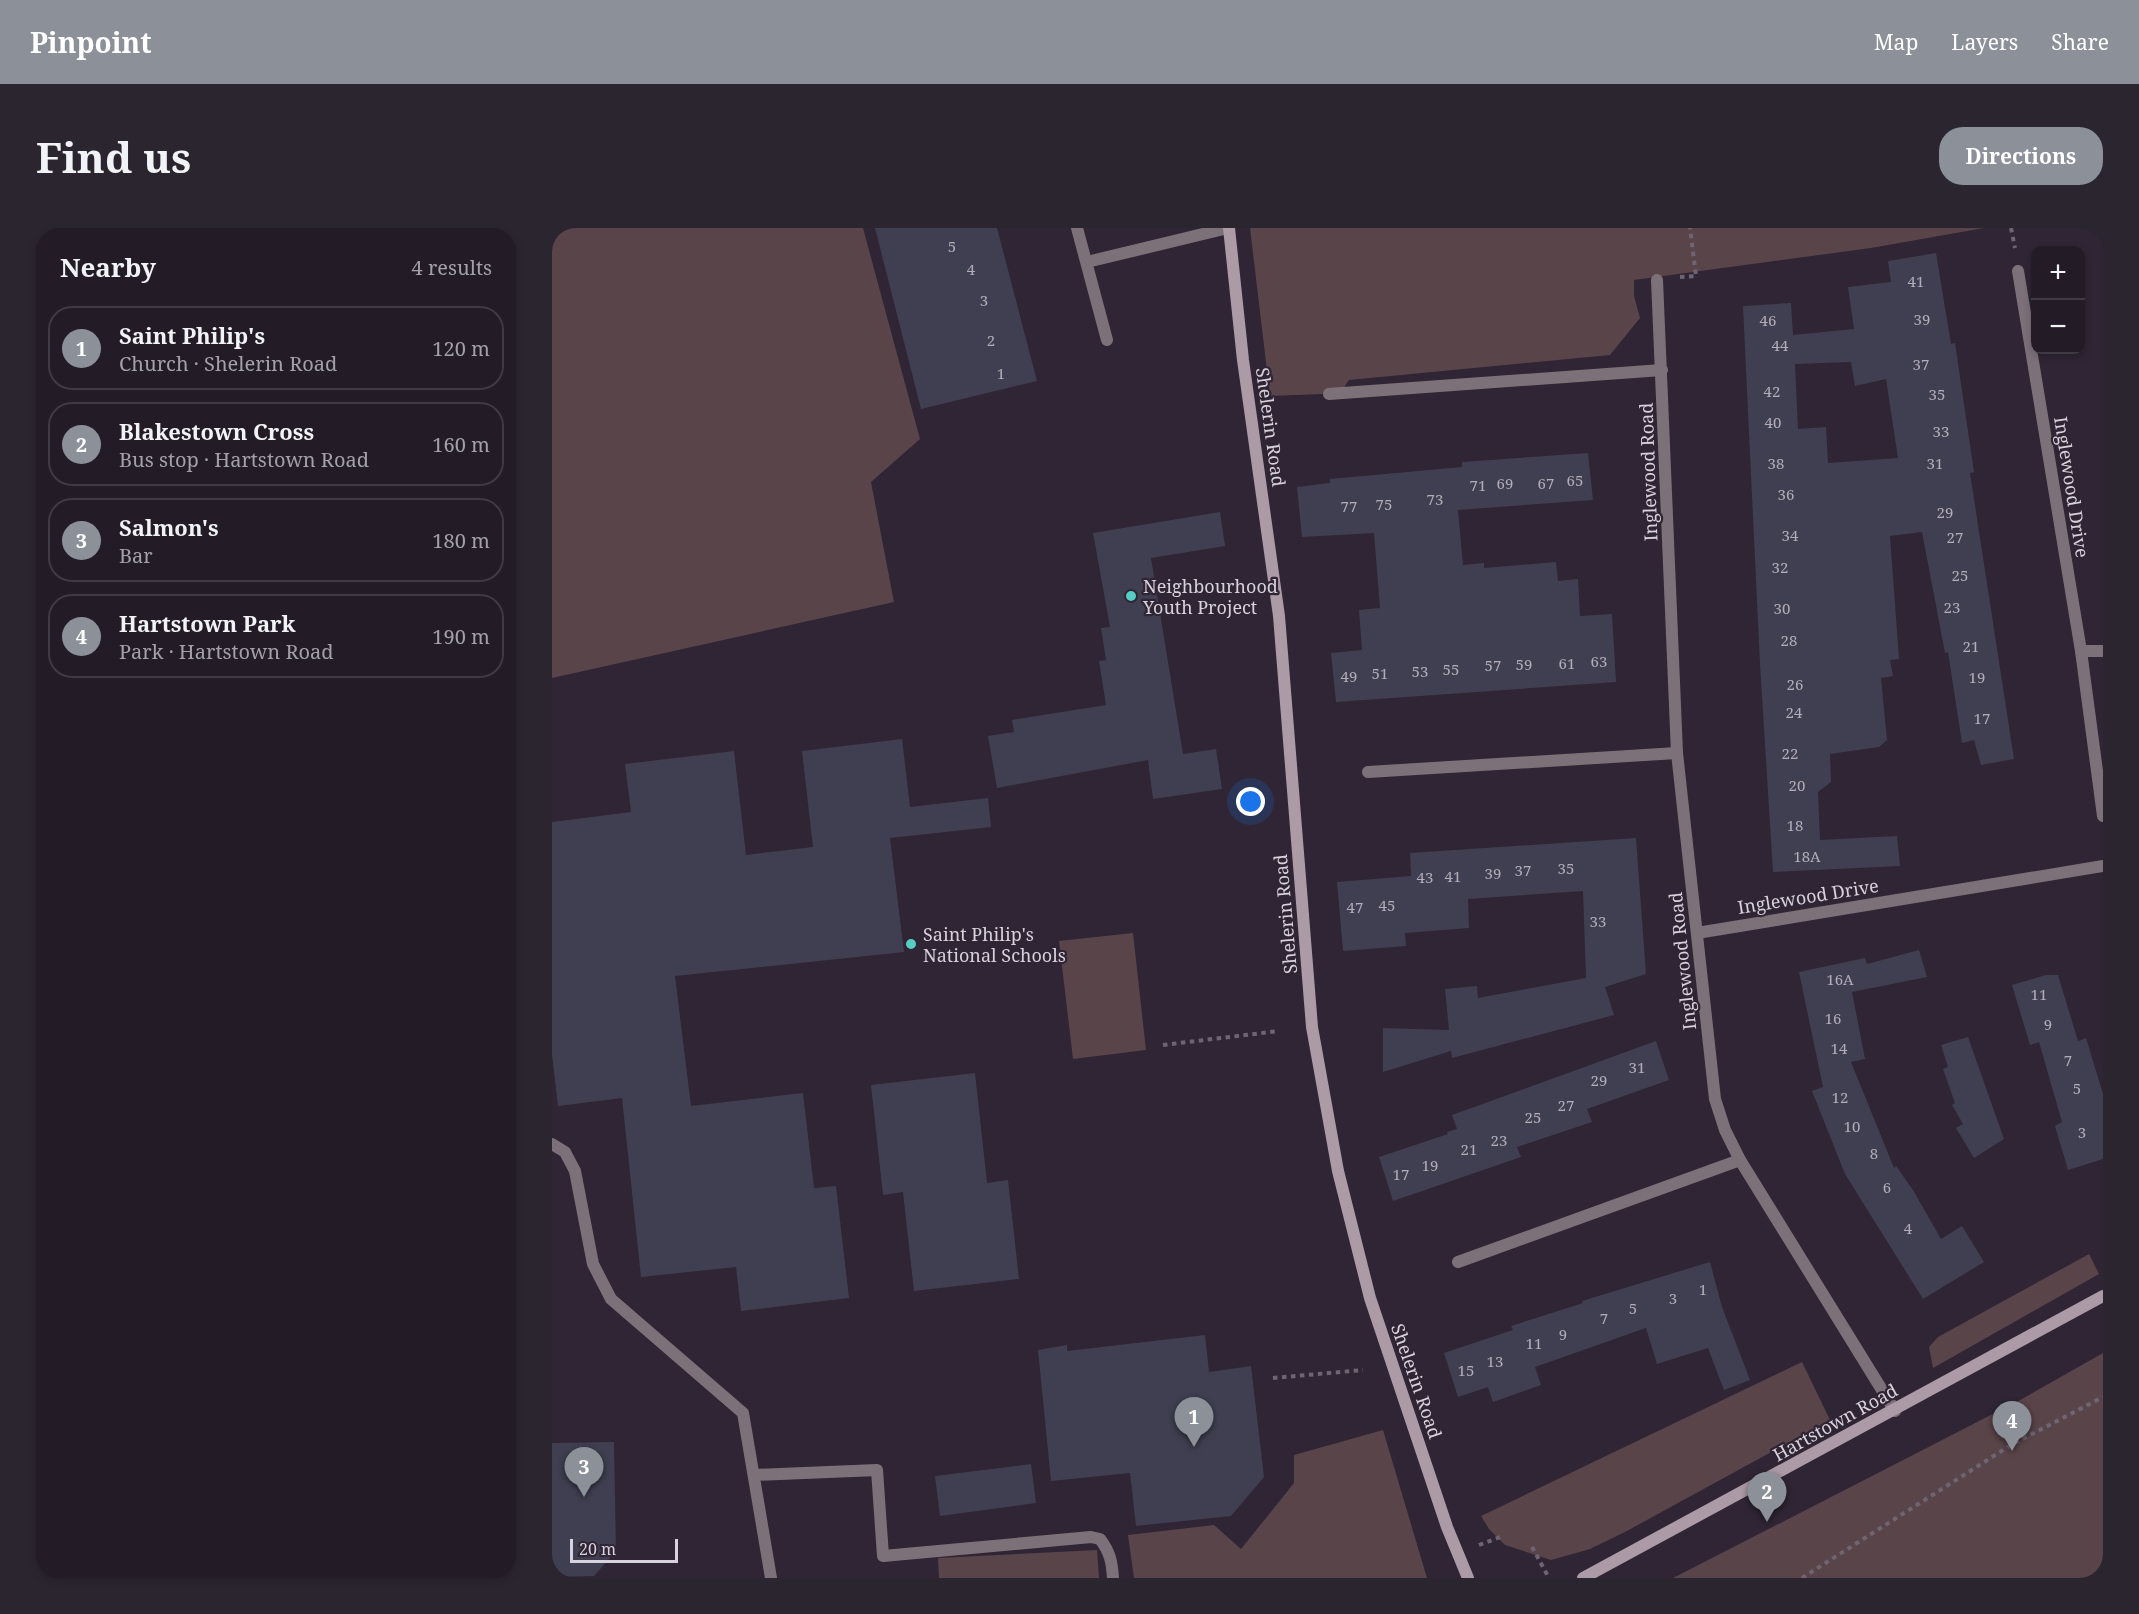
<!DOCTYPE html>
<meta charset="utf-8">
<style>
:root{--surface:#231c27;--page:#2b252f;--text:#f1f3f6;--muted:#a3a1a7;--line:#403a44;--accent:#8c9099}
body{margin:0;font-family:"Noto Serif",serif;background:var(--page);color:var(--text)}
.controls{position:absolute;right:18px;top:18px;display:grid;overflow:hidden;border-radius:12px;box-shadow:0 3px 9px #0003}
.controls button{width:54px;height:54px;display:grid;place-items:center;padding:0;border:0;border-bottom:2px solid var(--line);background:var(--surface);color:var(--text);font:30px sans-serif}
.scale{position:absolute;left:18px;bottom:15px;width:108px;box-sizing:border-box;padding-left:6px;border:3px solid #d8d2dc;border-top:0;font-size:16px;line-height:21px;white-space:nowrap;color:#d8d2dc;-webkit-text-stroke:4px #2f2534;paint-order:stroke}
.you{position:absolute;left:699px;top:574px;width:21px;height:21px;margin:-15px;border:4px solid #fff;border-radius:50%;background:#1a73e8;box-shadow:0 0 0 9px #1a73e833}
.badge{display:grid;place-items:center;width:39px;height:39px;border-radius:50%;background:var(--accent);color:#fff;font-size:20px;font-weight:700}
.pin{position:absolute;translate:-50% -50px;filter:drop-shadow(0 2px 3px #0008)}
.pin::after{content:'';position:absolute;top:32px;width:21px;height:18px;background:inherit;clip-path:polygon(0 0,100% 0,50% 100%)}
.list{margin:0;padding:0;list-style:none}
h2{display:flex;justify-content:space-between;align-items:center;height:78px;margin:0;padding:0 24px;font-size:26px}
h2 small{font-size:20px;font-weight:400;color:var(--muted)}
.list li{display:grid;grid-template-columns:39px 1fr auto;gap:18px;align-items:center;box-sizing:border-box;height:84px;margin:0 12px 12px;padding:0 12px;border:2px solid var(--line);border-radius:24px}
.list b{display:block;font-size:22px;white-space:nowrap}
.list p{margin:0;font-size:20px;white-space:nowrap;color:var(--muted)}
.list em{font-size:20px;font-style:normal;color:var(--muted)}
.map{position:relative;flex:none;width:1551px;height:1350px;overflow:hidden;border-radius:24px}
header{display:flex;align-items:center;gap:36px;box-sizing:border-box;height:84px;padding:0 30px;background:var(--accent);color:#fff}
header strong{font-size:28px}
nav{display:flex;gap:33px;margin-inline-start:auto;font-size:21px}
.intro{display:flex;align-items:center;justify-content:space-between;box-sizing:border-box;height:144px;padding:0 36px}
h1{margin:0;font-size:42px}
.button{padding:15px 27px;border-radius:24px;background:var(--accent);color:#fff;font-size:21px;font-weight:700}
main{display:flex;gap:36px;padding:0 36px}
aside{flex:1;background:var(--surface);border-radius:24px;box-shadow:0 3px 9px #0003}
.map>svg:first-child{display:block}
.green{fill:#594449}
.building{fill:#403f51;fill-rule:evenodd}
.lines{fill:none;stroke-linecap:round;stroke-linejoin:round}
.path{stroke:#6e6572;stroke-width:4;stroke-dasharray:4.5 4.5;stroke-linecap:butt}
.lane{stroke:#7d7179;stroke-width:12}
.street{stroke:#7d7179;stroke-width:12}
.secondary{stroke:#ac9aa6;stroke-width:12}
.poi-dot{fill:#55cec5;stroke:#2f2534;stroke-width:2}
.labels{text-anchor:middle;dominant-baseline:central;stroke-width:4.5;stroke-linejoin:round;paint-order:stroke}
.number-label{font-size:15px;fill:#b2adb9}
.street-label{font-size:18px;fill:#d8d2dc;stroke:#2f2534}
.poi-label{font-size:18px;fill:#d8d2dc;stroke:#2f2534;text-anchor:start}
</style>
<header>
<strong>Pinpoint</strong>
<nav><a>Map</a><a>Layers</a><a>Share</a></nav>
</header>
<div class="intro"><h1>Find us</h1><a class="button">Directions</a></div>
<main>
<aside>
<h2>Nearby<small>4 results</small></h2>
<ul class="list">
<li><span class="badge">1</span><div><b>Saint Philip's</b><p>Church · Shelerin Road</p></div><em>120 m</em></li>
<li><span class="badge">2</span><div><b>Blakestown Cross</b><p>Bus stop · Hartstown Road</p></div><em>160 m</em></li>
<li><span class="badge">3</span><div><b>Salmon's</b><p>Bar</p></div><em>180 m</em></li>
<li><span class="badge">4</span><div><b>Hartstown Park</b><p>Park · Hartstown Road</p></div><em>190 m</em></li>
</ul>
</aside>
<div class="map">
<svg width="1551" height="1350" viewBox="0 0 1551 1350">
<rect width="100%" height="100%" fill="#2f2534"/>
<!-- green -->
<g class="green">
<polygon points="0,0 311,0 368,211 319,254 342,374 0,450"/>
<polygon points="698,0 1432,0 1319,20 1082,52 1082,68 1088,90 1058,127 797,152 791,161 770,166 718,168"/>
<polygon points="581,705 594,822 521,831 507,713"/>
<polygon points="1537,1026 1547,1046 1381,1140 1377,1119 1386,1109"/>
<polygon points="1551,1125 1551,1350 1121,1350 1470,1171"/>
<polygon points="1250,1134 1278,1192 1073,1304 1038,1321 999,1332 953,1317 937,1301 929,1288"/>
<polygon points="831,1202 875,1350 582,1350 576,1307 662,1297 689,1321 742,1255 742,1227"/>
<polygon points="545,1322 547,1350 387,1350 386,1330"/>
</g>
<!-- building -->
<g class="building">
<polygon points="323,0 445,0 485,153 369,181"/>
<path d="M 1384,25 L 1399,116 L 1403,115 L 1422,244 L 1418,245 L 1462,531 L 1429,537 L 1422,512 L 1410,515 L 1396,424 L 1393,425 L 1370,304 L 1338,308 L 1347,431 L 1338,432 L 1341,448 L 1329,450 L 1335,512 L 1327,519 L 1278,526 L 1279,554 L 1266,564 L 1268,612 L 1345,608 L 1348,638 L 1221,644 L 1208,436 L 1191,78 L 1239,75 L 1241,107 L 1302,101 L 1296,59 L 1339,54 L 1336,33 ZM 1299,134 L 1303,158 L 1334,151 L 1346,230 L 1276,235 L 1274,199 L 1246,201 L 1243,136 Z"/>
<polygon points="1036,225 1041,272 906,282 911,337 932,335 932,340 1004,334 1006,353 1026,351 1028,388 1060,386 1064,454 784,474 779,425 810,422 807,382 828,380 822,305 750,309 745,259 778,255 778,251 910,239 910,234"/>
<polygon points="668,284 673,318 599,330 631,526 664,521 670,561 601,571 596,532 445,560 436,508 462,504 460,492 554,477 547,433 554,432 549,400 558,399 541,305"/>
<polygon points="350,511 358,579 436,570 439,599 338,610 352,724 123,748 139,878 251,865 262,960 284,958 297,1070 189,1083 184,1039 89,1049 70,870 6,878 0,826 0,594 79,584 73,536 182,523 194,627 261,619 250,523"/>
<polygon points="1084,610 1094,746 1053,759 1062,787 900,830 899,823 831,844 831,800 897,802 893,761 925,758 926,770 1034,750 1031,663 916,671 917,700 853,705 854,718 791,723 785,654 859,648 858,625"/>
<polygon points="1367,722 1375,749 1300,764 1313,831 1299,834 1342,940 1344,938 1361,962 1389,1011 1410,998 1432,1034 1371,1071 1293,946 1260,863 1271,859 1247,744 1313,730 1315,736"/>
<polygon points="1494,747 1506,747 1526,813 1534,810 1551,866 1551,931 1516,942 1503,898 1510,894 1487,814 1478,817 1460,757"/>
<polygon points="1416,809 1452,911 1422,930 1404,900 1411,896 1400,877 1403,875 1391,841 1396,839 1389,817"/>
<polygon points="1104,813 1117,852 1035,881 1040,894 965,919 969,929 841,973 827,929 896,906 895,904 905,901 900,887"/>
<polygon points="423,845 435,955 456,952 467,1051 362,1063 351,964 331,967 319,857"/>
<polygon points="1158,1034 1170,1079 1198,1152 1172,1162 1156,1120 1105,1136 1094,1100 983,1139 989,1157 941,1174 936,1159 906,1169 892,1125 961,1102 959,1098 1031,1075 1030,1073"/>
<polygon points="653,1107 657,1144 699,1138 712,1249 679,1288 584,1298 578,1245 499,1253 486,1122 515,1117 515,1123"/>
<polygon points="62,1214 64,1323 42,1348 0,1349 0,1215"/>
<polygon points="479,1236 484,1275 388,1288 383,1248"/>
</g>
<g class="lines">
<!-- path -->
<g class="path">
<polyline points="1459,0 1463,20"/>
<polyline points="1128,49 1144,48 1138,0"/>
<polyline points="611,817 727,803"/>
<polyline points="721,1150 811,1142"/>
<polyline points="927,1317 951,1308"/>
<polyline points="980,1319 997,1350"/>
<polyline points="1250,1350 1459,1217 1551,1169"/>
</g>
<!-- lane -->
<g class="lane">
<polyline points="0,916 13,924 23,943 41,1036 59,1071 191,1185 219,1350"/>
<path d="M 202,1247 L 325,1242 L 331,1328 L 539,1309 L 548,1311 C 558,1324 560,1334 561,1350"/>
</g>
<!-- street -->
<g class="street">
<polyline points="525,0 555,112"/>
<polyline points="535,34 676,0"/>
<polyline points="1466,43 1529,423 1551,588"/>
<polyline points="1105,52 1125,525 1163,871 1173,902 1188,932 1343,1183"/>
<polyline points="777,166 1110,142"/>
<polyline points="1529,423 1551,423"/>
<polyline points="816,544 1125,525"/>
<polyline points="1145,705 1551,638"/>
<polyline points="906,1034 1188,932"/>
</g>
<!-- secondary -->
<g class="secondary">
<polyline points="677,0 691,132 727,388 760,799 786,943 818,1070 895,1299 916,1350"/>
<polyline points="1031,1350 1551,1068"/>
</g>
</g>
<!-- markers -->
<g class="poi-dot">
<circle cx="579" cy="368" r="6"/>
<circle cx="359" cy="716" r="6"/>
</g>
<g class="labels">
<!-- number labels -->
<g class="number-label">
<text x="400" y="18">5</text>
<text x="419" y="41">4</text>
<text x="1364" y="53">41</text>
<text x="432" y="72">3</text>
<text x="1370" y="91">39</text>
<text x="1216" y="92">46</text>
<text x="439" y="112">2</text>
<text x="1228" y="117">44</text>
<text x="1369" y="136">37</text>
<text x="449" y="145">1</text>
<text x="1220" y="163">42</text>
<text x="1385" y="166">35</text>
<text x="1221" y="194">40</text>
<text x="1389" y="203">33</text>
<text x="1224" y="235">38</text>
<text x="1383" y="235">31</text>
<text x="1023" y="252">65</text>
<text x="953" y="255">69</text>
<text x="994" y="255">67</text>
<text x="926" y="257">71</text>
<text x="1234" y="266">36</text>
<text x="883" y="271">73</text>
<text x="832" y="276">75</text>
<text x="797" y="278">77</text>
<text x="1393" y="284">29</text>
<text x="1238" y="307">34</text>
<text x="1403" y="309">27</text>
<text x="1228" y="339">32</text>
<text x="1408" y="347">25</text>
<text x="1400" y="379">23</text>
<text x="1230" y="380">30</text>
<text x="1237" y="412">28</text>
<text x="1419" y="418">21</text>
<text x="1047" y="433">63</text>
<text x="1015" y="435">61</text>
<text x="972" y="436">59</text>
<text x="941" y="437">57</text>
<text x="899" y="441">55</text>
<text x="868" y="443">53</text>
<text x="828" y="445">51</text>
<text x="797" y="448">49</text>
<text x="1425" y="449">19</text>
<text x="1243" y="456">26</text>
<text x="1242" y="484">24</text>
<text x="1430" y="490">17</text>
<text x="1238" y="525">22</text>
<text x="1245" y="557">20</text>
<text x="1243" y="597">18</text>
<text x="1255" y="628">18A</text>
<text x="1014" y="640">35</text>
<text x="971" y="642">37</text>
<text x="941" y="645">39</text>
<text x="901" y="648">41</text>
<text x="873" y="649">43</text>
<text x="835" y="677">45</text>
<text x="803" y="679">47</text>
<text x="1046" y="693">33</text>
<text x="1288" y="751">16A</text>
<text x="1487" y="766">11</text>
<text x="1281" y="790">16</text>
<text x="1496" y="796">9</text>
<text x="1287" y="820">14</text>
<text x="1516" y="832">7</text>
<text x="1085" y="839">31</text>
<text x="1047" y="852">29</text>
<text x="1525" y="860">5</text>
<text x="1288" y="869">12</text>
<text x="1014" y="877">27</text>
<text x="981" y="889">25</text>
<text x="1300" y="898">10</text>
<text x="1530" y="904">3</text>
<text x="947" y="912">23</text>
<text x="917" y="921">21</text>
<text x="1322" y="925">8</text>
<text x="878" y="937">19</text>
<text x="849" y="946">17</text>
<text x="1335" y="959">6</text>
<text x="1356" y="1000">4</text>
<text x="1151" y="1061">1</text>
<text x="1121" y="1070">3</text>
<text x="1081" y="1080">5</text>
<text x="1052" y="1090">7</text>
<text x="1011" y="1106">9</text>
<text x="982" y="1115">11</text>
<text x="943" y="1133">13</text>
<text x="914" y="1142">15</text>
</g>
<!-- street labels -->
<g class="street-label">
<text transform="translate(719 199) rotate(82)">Shelerin Road</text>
<text transform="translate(1096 244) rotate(-92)">Inglewood Road</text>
<text transform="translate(1520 259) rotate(81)">Inglewood Drive</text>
<text transform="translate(1256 668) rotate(-9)">Inglewood Drive</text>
<text transform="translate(733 686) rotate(-95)">Shelerin Road</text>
<text transform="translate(1130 733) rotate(-96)">Inglewood Road</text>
<text transform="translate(865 1153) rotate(71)">Shelerin Road</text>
<text transform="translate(1283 1194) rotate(-29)">Hartstown Road</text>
</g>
<!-- poi labels -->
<g class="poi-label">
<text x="591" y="358">Neighbourhood<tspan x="591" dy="21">Youth Project</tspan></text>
<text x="371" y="706">Saint Philip's<tspan x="371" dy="21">National Schools</tspan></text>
</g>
</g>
</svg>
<div class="controls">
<button>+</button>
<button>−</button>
</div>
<div class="scale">20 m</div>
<div class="you"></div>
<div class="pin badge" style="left:642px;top:1219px">1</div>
<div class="pin badge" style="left:1215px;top:1294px">2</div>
<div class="pin badge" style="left:32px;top:1269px">3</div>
<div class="pin badge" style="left:1460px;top:1223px">4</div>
</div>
</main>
